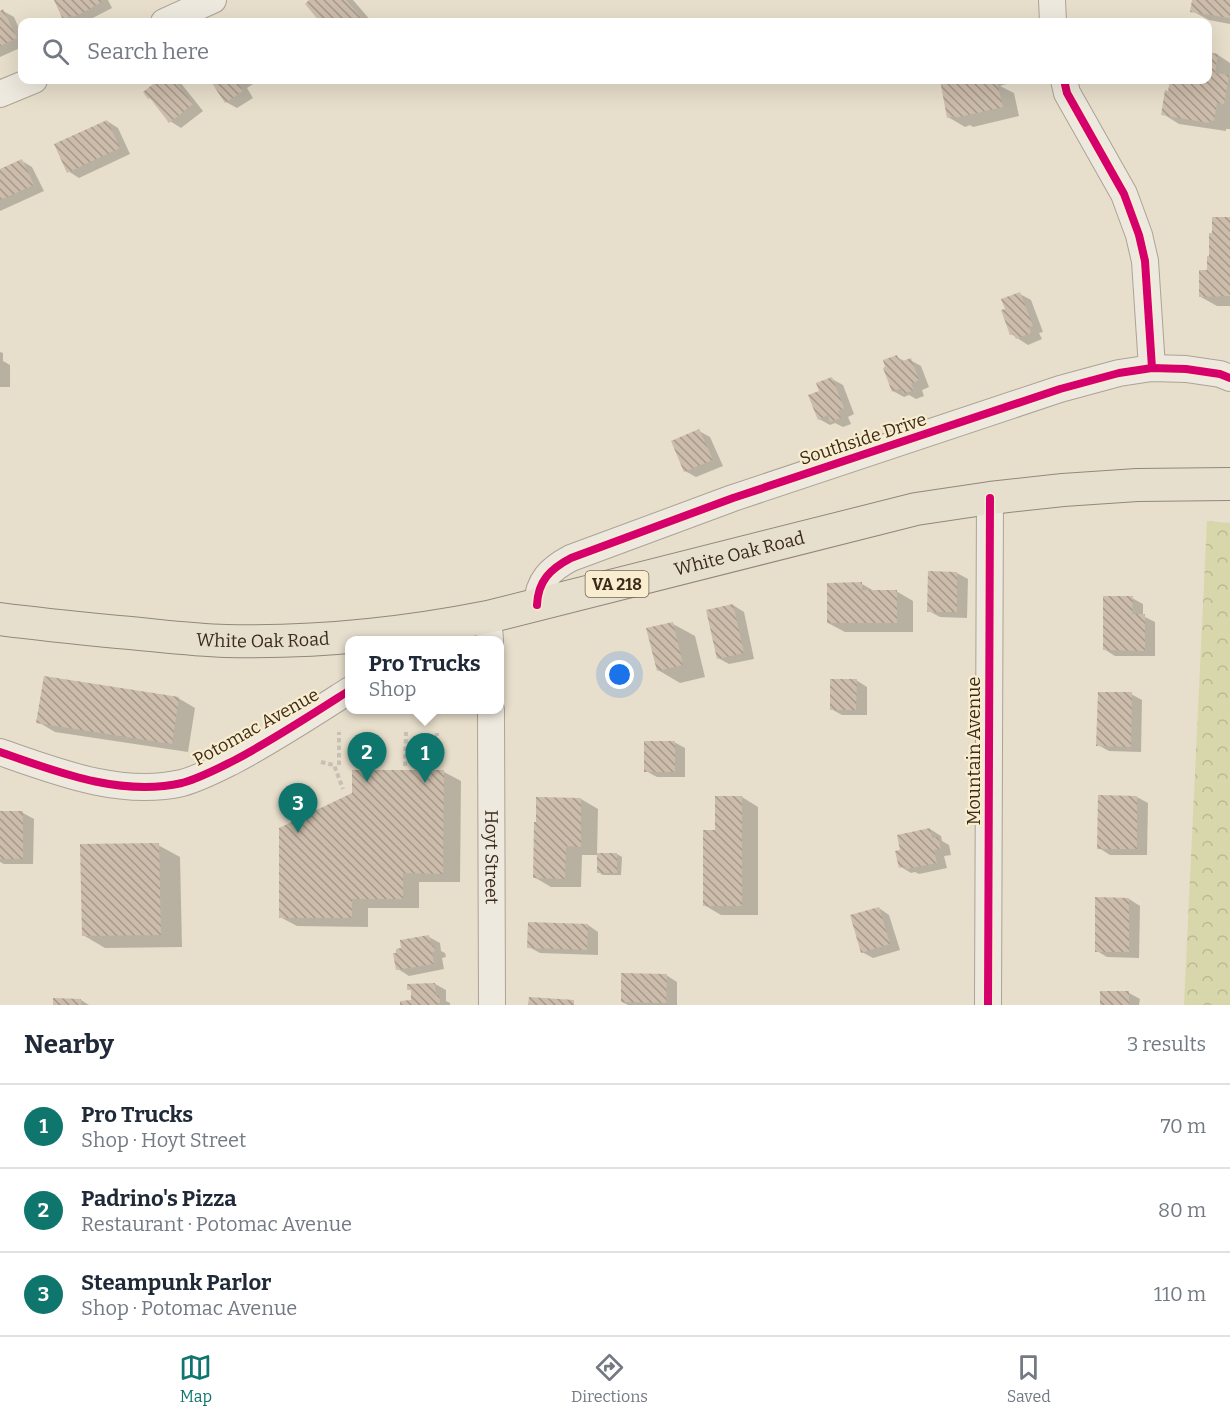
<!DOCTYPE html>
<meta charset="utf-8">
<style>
:root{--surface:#fff;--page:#f2f2f3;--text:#1f2937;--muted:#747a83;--line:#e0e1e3;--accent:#0f766e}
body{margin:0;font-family:Bitter,serif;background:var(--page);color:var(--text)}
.you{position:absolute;left:620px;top:675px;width:21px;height:21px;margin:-15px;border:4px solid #fff;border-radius:50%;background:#1a73e8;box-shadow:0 0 0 9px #1a73e833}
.badge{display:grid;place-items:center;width:39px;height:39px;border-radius:50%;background:var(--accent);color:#fff;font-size:20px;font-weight:700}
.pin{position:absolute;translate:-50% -50px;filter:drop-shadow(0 2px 3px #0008)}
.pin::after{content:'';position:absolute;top:32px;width:21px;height:18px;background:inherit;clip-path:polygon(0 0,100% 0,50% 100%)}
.popup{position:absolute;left:345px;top:636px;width:159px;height:78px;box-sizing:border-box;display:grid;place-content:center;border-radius:12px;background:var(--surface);filter:drop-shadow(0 2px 4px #0005);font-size:20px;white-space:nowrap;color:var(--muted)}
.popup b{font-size:22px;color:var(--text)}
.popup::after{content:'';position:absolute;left:50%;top:100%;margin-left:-12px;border:12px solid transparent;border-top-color:var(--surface)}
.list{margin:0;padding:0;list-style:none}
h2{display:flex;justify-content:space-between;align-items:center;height:78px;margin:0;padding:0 24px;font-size:26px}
h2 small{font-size:20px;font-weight:400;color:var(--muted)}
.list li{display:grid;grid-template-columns:39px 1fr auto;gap:18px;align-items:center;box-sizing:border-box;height:84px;padding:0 24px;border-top:2px solid var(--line)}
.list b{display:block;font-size:22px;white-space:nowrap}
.list p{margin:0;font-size:20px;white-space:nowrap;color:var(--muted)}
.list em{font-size:20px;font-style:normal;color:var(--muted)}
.icon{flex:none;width:33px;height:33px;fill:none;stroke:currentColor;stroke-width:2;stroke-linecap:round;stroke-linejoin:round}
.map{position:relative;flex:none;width:1230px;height:1005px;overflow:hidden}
.search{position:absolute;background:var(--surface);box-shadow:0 6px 24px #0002;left:18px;right:18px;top:18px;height:66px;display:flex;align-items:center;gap:15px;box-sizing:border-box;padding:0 21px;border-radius:12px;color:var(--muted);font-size:22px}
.sheet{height:330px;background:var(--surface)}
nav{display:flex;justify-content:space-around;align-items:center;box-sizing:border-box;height:84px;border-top:2px solid var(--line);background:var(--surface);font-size:16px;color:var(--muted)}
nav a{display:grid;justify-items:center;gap:3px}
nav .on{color:var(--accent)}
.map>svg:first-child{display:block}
.forest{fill:url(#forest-crowns)}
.shadow{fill:#0003}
.building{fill:url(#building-back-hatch)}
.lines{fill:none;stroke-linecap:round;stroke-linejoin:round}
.minor-casing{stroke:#aca395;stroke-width:28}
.major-casing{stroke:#91887b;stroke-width:34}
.path{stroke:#c7c0b5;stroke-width:4;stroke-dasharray:4.5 3;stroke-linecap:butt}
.minor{stroke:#eee9de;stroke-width:26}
.major{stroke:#e6dfce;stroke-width:32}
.cycleway-casing{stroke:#f9edcf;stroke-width:11}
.cycleway{stroke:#d6006c;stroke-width:8}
.labels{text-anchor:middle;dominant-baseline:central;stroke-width:4.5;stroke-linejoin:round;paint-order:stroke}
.shield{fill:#f9edcf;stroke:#756551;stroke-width:1.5}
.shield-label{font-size:16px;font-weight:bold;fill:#3c2b1b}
.street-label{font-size:18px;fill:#3c2b1b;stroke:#f9edcf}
</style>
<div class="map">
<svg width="1230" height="1005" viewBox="0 0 1230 1005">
<defs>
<pattern id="forest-crowns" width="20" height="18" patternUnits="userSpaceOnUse" patternTransform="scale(1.5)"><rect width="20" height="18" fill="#d8d7ab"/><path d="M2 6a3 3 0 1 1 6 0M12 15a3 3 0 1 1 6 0" fill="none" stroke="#bab993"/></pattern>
<pattern id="building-back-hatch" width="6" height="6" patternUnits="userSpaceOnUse" patternTransform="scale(1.5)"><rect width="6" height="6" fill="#ccbcab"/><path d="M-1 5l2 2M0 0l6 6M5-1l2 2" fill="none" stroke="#a7998a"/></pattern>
</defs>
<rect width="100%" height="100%" fill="#e7decb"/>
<!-- forest -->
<polygon class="forest" points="1207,521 1230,523 1230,1005 1184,1005"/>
<!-- shadow -->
<g class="shadow">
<polygon points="55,0 108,0 112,8 85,22 82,21 71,22 64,19"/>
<polygon points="312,0 353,0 372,22 322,22 307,4"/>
<polygon points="1194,0 1230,0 1230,24 1209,20 1192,11"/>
<polygon points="3,11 14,17 22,35 22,47 0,57 0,12"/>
<polygon points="1208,54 1218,55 1230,63 1230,129 1226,129 1226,131 1179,124 1163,114 1169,93 1172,80 1208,80"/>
<polygon points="164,80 176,80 180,82 203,111 181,128 170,121 156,102 149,98 145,92"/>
<polygon points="212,80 250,80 253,84 247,88 253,98 237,108 226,102"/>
<polygon points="946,80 1005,80 1006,84 1000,86 1014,93 1019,116 973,127 970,125 965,127 948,117 941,81"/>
<polygon points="107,121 118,128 130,154 79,178 68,171"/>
<polygon points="22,161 32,167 44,191 0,211 0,170"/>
<polygon points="1230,219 1230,306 1217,306 1201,297 1209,271 1213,234"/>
<polygon points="1020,294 1031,300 1043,332 1039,333 1042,339 1028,345 1011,334 1006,310"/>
<polygon points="0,352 3,353 3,361 10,365 10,387 0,387"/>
<polygon points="897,357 906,362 910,360 921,366 929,387 922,390 924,396 916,399 909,395 904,397 893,391"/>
<polygon points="832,379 843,385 854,414 848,417 851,424 843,427 835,423 830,425 819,419 821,392"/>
<polygon points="699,431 710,437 723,466 696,477 685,471"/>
<polygon points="957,573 968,579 967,618 940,617 929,611"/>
<polygon points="862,584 874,591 896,591 913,601 913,632 845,632 828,623"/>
<polygon points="1132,598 1143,604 1143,616 1155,622 1155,656 1115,656 1104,649"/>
<polygon points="733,605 744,612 754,659 729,664 718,658"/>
<polygon points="673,624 695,636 705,677 680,683 658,670"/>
<polygon points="856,680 867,687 867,715 842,715 831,709"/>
<polygon points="1131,694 1142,700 1141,752 1109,751 1098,745"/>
<polygon points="178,698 195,708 188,752 55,732 38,722"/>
<polygon points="674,742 685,748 685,777 657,777 646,771"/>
<polygon points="353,771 444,772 461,781 460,882 419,882 419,908 368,908 368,927 297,926 280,917 353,794"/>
<polygon points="742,797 758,807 758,915 721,915 704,905"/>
<polygon points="1137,797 1148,803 1147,855 1110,855 1099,848"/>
<polygon points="538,799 581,799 598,809 597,854 617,854 622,857 621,875 603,875 598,872 598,855 582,855 581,887 551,887 534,877"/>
<polygon points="0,813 23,813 34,819 33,864 4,864 0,862"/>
<polygon points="930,829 941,836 942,841 949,845 951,855 944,856 947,868 919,874 915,872 911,873 901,867"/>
<polygon points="158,845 180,857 182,947 105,948 83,935"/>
<polygon points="1129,899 1140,906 1139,958 1107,957 1097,951"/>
<polygon points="879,908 889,915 900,950 873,958 862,952"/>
<polygon points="588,925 598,932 598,955 540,953 529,947"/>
<polygon points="429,937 440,943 441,951 445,953 446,957 442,958 444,969 409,976 398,969"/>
<polygon points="666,975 677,982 677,1005 628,1005 622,1002"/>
<polygon points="435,984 446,990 446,1001 450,1003 450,1005 402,1005 413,1002 413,991 409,989"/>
<polygon points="1129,993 1140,999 1139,1005 1101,1005"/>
<polygon points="81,1000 89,1005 55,1005"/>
</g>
<!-- building -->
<g class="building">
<polygon points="54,0 101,0 102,2 92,7 92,8 73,17 72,15 63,20"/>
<polygon points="309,0 346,0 365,22 320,22 305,4"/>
<polygon points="1192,0 1230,0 1230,18 1190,12"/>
<polygon points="3,9 17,38 0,46 0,11"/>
<polygon points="1208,52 1218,54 1215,73 1229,75 1224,104 1217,103 1214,121 1210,120 1209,123 1161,115 1165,90 1168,91 1170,80 1208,80"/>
<polygon points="162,80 174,80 193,104 169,123 150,98 148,99 143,92 157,81 158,83"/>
<polygon points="210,80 240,80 237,82 243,91 225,103"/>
<polygon points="940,80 984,80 985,85 997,82 1003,107 955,118 954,116 947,118"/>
<polygon points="107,120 120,148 67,173 54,144"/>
<polygon points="22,159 34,185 0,200 0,169"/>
<polygon points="1212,217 1230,217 1230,296 1199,297 1199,270 1207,270 1207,256 1209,256 1209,233 1212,233"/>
<polygon points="1020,292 1033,326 1029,327 1031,333 1016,339 1013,333 1010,335 1001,310 1005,309 1001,299"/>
<polygon points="897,355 900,362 911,358 919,380 911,384 914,390 903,394 901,388 892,392 883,368 885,367 883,360"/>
<polygon points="832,377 844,408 838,411 841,418 830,422 828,415 818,420 808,395 819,391 816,383"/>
<polygon points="699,429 713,460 684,472 671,441"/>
<polygon points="928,571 957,572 957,612 927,612"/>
<polygon points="862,582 862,590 897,590 897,623 827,623 827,583"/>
<polygon points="1103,596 1133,596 1132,614 1145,614 1145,651 1103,650"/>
<polygon points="733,604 744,653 717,659 706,610"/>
<polygon points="673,622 683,665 657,671 646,628"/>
<polygon points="44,676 179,697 172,744 36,723"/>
<polygon points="830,679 857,679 856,710 830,710"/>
<polygon points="1098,692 1132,692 1131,747 1096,746"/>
<rect x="644" y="741" width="31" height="31"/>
<polygon points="352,770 444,770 443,874 403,873 403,899 352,899 352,918 279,918 279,828 352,793"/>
<polygon points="1098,795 1137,796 1137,849 1097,849"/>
<polygon points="715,796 742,796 742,906 703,906 703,830 715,830"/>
<polygon points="536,797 581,798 581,847 566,846 565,879 533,878 534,822 536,822"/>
<rect x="0" y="811" width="23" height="48"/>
<polygon points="930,828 932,838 938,837 941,849 934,850 937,863 906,869 906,866 899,868 895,851 900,850 897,835"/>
<polygon points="159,843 161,935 82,936 80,844"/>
<rect x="597" y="853" width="20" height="20"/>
<polygon points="1095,897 1129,898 1129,952 1095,952"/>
<polygon points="879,907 890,944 861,953 850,915"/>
<polygon points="528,922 588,924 587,950 527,948"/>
<polygon points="429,935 431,946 434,945 435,951 432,952 434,964 396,970 393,953 396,953 396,949 401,948 400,940"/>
<polygon points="621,973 667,974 666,1003 621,1002"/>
<polygon points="435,983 436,995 439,995 440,1003 436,1004 436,1005 400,1005 400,1001 411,1000 411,990 407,990 407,984"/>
<rect x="1100" y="991" width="29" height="14"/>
<polygon points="529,997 574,1000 574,1005 528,1005"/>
<polygon points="53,998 81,999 81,1005 53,1005"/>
</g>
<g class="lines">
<!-- minor casing -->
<g class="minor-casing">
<g id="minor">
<polyline points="1052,0 1053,22"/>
<polyline points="164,22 213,0"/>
<polyline points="1064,80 1067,93 1124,194 1139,235 1145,261 1152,368"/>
<polyline points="0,94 34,80"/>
<path d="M 537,605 C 538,581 550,569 571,558 L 733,498 L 1060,389 L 1119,373 L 1152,368 L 1186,369 L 1220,374 L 1230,378"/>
<polyline points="488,617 490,640"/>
<path id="s1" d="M 491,710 L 492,1005"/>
<path d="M 0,752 C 57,772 121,797 182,783 C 200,778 217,769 233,761 C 273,740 311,715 350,690"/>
<polyline points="988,1005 990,498"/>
</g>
</g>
<!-- major casing -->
<g class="major-casing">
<g id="major">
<path id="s2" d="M 0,619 C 39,624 78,628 118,632 C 154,635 190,640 226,641 C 314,643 402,634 488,617 L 916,509 L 990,498 L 1063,490 L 1137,485 L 1230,484"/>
</g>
</g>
<!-- path -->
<g class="path">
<polyline points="321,762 334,765 343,789"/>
<polyline points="339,765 339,732"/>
<polyline points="405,766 406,732"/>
<polyline points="436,766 437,733"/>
</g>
<!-- minor -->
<use href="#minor" class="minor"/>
<!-- major -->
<use href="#major" class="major"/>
<!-- cycleway casing -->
<g class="cycleway-casing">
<g id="cycleway">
<polyline points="1064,80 1067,93 1124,194 1139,235 1145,261 1152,368"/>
<path d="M 537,605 C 538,581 550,569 571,558 L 733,498 L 1060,389 L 1119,373 L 1152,368 L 1186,369 L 1220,374 L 1230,378"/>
<path d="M 0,752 C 57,772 121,797 182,783 C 200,778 217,769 233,761 C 273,740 311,715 350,690"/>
<polyline points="988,1005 990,498"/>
</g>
</g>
<!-- cycleway -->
<use href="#cycleway" class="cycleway"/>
</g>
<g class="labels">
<!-- shield labels -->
<rect class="shield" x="585.5" y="571" width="63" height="26" rx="4.5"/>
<g class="shield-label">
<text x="617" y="584">VA 218</text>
</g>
<!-- street labels -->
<g class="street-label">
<text transform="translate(863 439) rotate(-18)">Southside Drive</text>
<text stroke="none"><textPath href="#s2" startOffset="750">White Oak Road</textPath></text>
<text stroke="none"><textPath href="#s2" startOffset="264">White Oak Road</textPath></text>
<text transform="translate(256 727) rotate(-29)">Potomac Avenue</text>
<text transform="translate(974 751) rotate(-90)">Mountain Avenue</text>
<text stroke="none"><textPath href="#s1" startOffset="147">Hoyt Street</textPath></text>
</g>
</g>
</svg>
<div class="you"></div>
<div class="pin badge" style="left:425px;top:783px">1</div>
<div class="popup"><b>Pro Trucks</b>Shop</div>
<div class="pin badge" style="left:367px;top:782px">2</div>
<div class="pin badge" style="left:298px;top:833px">3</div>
<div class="search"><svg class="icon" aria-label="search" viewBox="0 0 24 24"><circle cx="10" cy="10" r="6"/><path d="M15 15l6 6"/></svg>Search here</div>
</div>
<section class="sheet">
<h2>Nearby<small>3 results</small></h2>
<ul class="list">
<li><span class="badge">1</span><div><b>Pro Trucks</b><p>Shop · Hoyt Street</p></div><em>70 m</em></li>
<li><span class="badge">2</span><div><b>Padrino's Pizza</b><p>Restaurant · Potomac Avenue</p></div><em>80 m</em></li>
<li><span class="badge">3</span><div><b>Steampunk Parlor</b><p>Shop · Potomac Avenue</p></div><em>110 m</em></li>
</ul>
</section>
<nav>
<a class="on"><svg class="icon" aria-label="map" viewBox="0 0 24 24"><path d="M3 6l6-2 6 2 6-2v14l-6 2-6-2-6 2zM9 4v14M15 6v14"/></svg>Map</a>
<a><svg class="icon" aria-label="directions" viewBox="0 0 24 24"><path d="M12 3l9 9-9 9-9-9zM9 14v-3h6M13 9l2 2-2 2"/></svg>Directions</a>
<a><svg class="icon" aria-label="saved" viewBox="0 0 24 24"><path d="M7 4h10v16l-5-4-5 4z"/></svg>Saved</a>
</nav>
